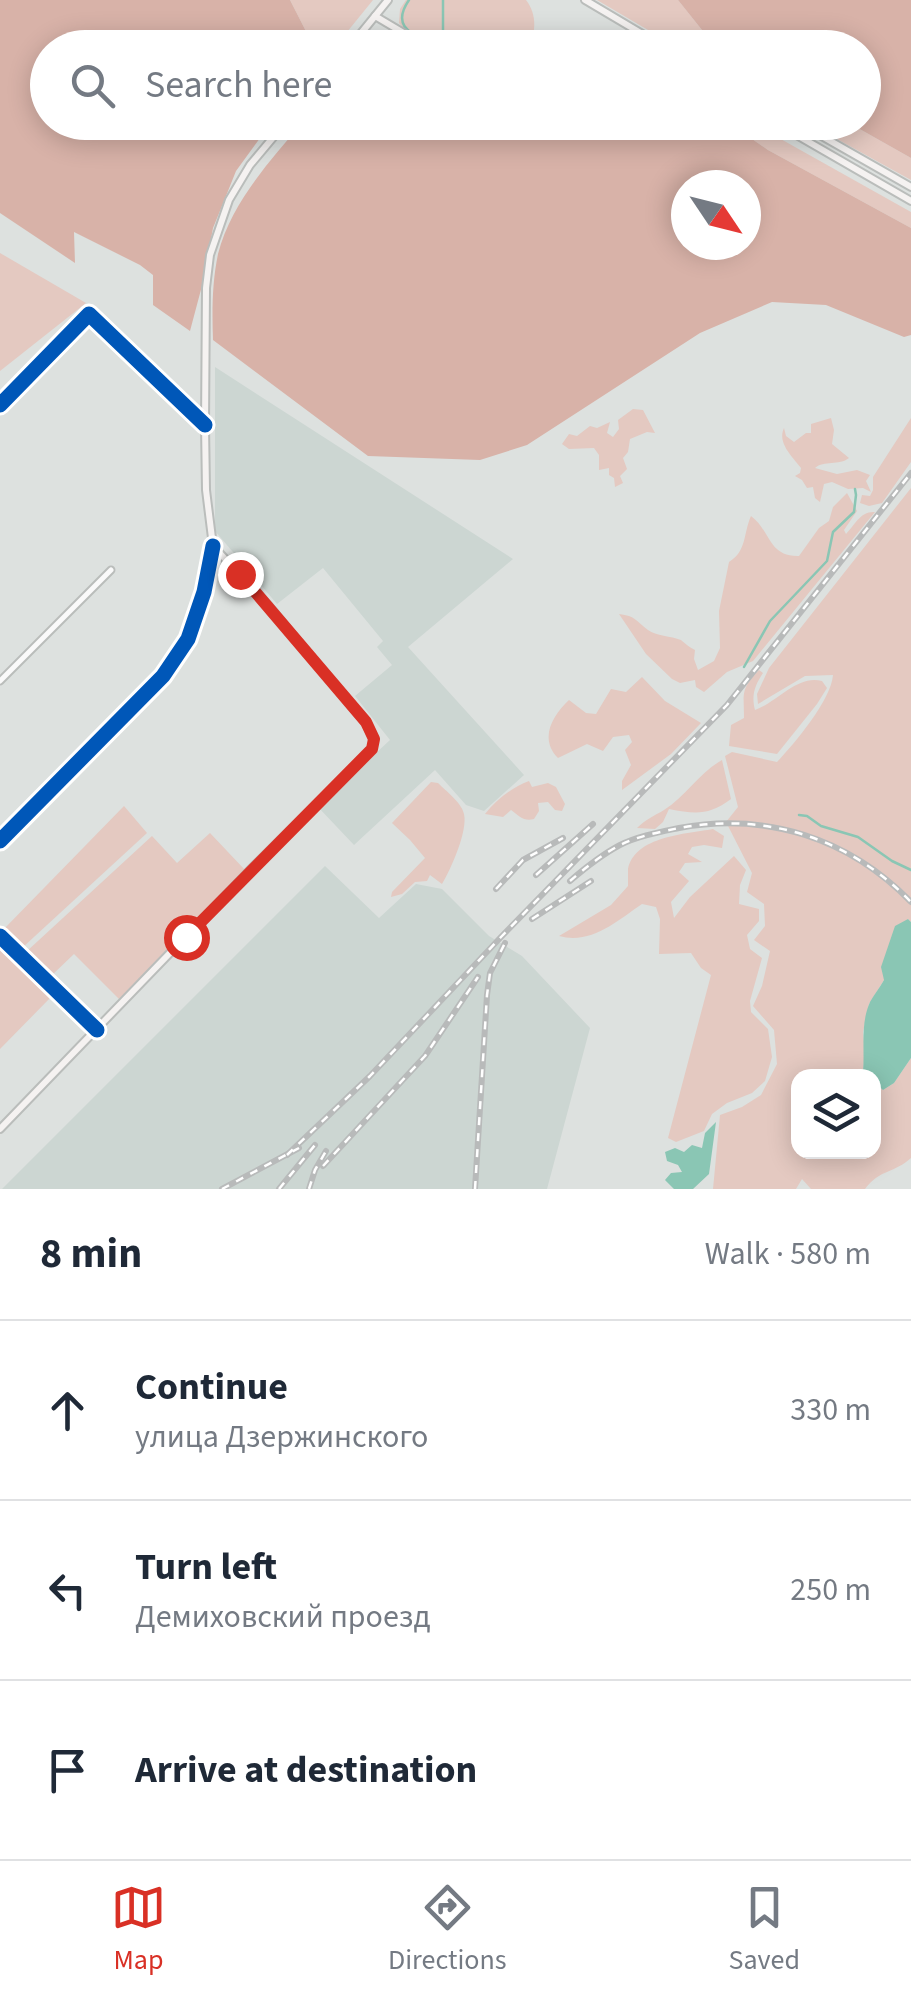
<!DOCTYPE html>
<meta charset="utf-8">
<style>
:root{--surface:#fff;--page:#f6f6f7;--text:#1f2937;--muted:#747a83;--line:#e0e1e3;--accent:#d93025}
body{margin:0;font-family:"Source Sans 3",sans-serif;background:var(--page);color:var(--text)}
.controls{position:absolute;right:30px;bottom:30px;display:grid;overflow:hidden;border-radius:20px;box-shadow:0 5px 25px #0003}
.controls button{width:90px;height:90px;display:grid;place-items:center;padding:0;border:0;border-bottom:2px solid var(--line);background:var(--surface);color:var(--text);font:50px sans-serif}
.compass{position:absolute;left:671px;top:170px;width:90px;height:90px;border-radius:50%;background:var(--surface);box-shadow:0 5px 25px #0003;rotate:125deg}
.stop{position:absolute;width:30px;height:30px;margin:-22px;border:8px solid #d93025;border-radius:50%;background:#fff}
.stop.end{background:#d93025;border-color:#fff;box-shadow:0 2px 10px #0008}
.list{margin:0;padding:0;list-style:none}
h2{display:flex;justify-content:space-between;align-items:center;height:130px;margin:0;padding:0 40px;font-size:42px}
h2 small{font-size:32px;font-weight:400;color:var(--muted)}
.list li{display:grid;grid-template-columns:65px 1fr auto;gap:30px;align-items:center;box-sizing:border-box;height:180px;padding:0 40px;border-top:2px solid var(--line)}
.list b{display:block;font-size:38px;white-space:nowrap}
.list p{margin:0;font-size:32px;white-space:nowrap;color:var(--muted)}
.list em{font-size:32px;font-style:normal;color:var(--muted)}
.icon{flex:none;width:55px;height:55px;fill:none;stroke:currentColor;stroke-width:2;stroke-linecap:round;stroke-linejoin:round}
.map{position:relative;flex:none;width:911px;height:1189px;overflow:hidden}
.search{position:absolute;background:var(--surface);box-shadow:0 5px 25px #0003;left:30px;right:30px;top:30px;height:110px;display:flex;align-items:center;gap:25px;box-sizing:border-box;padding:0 35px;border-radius:55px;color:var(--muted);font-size:38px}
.sheet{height:670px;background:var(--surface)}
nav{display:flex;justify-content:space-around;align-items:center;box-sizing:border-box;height:140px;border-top:2px solid var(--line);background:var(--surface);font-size:28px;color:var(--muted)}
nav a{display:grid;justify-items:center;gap:5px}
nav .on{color:var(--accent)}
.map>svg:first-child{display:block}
.built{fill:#ccd6d2}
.green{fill:#e4c9c1}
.forest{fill:#d8b2a8;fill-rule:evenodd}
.water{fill:#8ac6b4}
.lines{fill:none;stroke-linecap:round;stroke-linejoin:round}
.stream{stroke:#8ac6b4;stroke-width:2.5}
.street-casing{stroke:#babdbb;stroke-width:9}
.secondary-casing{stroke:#babdbb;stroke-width:10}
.street{stroke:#fafafa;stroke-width:5}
.secondary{stroke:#f5f2f1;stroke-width:6}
.rail-casing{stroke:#b8baba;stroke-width:6}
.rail{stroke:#fff;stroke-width:2.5;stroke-dasharray:8;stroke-linecap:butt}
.cycleway-casing{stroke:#fff;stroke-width:21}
.cycleway{stroke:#0057b8;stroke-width:15}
.route{stroke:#d93025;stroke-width:12}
</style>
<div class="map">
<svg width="911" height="1189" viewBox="0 0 911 1189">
<rect width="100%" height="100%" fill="#dde1df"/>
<!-- built -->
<g class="built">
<polygon points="215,367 513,559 408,647 524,775 484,811 466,805 435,770 354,845 318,807 390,740 355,696 392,665 377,647 383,641 323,568 277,604 215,531"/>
<polygon points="325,866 379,918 416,884 442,889 489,936 522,956 590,1028 547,1189 2,1189"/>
</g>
<!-- green -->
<g class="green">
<polygon points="290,0 373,0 334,48 314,47"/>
<path d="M 406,0 L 526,0 C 537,14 536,32 529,47 L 434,48 L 406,31 L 399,23 L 400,9 Z"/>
<polygon points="597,0 678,0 706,35 725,47 677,47"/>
<polygon points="729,123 752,123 911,212 911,228 768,150"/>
<polygon points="808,123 849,123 911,158 911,180"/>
<polygon points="0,253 86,303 0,371"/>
<polygon points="633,409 643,410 655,433 647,432 630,439 628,452 623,458 627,469 620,476 623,483 615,487 614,478 609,475 609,468 599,470 599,455 594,448 569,449 562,444 569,434 577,436 590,426 597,428 610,422 607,433 613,437 619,429 618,420"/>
<path d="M 831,418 L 834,430 L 832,444 L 849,458 C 839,466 824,460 815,468 L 837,474 L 857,470 L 870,475 L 866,481 L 871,492 L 863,488 L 848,489 L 832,482 L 824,484 L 820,502 L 815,498 L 813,487 L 807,488 L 802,480 L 795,476 L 800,473 L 801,468 C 792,456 777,443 784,428 L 786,436 L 794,442 L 806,433 L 811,433 L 811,424 Z"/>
<polygon points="911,418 911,462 882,503 869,506 860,503 862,495 870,496 873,490 873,477"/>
<path d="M 911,488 L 911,922 L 908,919 L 884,980 L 869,1004 L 863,1032 L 865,1052 L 863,1072 L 867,1076 L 798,1076 L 798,1152 L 874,1152 L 874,1082 L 883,1090 L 894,1083 L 911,1058 L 911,1158 C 895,1173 880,1169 865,1189 L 811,1189 L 802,1179 L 796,1189 L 713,1189 L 720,1115 L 742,1107 L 761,1095 L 777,1064 L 774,1030 L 753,1006 L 762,986 L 770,951 L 754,940 L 765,926 L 764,904 L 747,892 L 752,873 L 726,822 L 738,807 L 725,756 L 732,752 L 777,762 C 795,743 831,700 833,675 L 805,676 L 758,704 L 757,694 L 769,668 Z"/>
<path d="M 847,493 L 857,511 L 844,530 L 846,534 C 855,525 860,511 875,512 L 753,661 L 727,672 L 704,692 L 696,687 L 695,680 L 680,683 L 672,679 L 646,654 L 619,614 C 636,616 636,621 648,630 C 656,636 671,636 681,640 C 683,642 692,649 695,650 L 694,659 L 698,670 L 714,661 L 720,648 L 719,611 L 729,562 C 747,551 743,534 751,516 C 771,531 768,557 799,556 L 819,528 L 829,521 L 833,507 Z"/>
<path d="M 759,670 L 763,673 C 755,685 751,695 755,710 C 777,702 798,674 822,681 L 827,688 L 817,704 L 777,754 L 729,746 L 731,725 L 744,718 C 744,693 740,690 759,670 Z"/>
<path d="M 642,677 L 665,701 L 701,723 L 671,754 L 622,790 L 622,781 L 631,765 L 625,750 L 632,742 L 629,735 L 613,737 L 603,751 L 587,744 L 558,758 C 539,739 552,716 569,700 L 586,713 L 596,714 L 611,689 L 626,692 Z"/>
<path d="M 722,760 L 731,799 C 708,816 695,814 669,809 L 663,822 L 655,829 L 637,828 C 646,819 654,816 664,810 C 686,796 699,773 722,760 Z"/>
<path d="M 529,781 L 532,787 L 548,783 L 556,787 L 565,804 L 562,811 L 555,810 L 548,802 L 538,803 L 539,811 L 534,819 C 524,822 519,816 511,810 L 503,817 L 485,814 C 497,799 511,788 529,781 Z"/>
<path d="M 431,782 L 438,783 C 446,791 462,803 464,814 C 468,831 451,869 442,884 L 430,875 L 427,881 L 415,882 L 402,894 L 391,897 L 392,892 L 425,858 L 410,840 L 392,823 Z"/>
<polygon points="124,806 147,833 22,948 3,930"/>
<path d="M 713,829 L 724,836 L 722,848 L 704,845 L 692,847 L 688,854 L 702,862 L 685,863 L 679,872 L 689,881 L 671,902 L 674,918 L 690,897 L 734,856 L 746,870 L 740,885 L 739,904 L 759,909 L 759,921 L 747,935 L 750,949 L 762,958 L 750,1001 L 751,1012 L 768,1029 L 772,1057 L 765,1081 L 752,1093 L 727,1103 L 712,1114 L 704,1131 L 676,1142 L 668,1138 L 711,975 L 701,968 L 691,953 L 659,954 L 660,919 L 656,907 L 642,904 C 617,921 591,945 559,936 L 611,905 L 628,886 C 628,885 628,870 628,869 C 635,836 686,834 713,829 Z"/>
<polygon points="210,833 245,870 119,999 74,954 51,976 26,952 152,836 177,863"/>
<polygon points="1,945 52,996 0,1049 0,946"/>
</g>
<!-- forest -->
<g class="forest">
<polygon points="0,0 290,0 314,47 48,48 48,122 271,123 236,171 224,201 213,228 203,282 190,331 153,305 153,275 140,265 74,232 75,263 0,213"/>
<polygon points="678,0 911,0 911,158 849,123 864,122 864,48 725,47 706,35"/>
<path d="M 302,123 L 729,123 L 768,150 L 911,228 L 911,335 L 904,337 L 826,305 L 772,302 L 700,333 L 527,445 L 480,460 L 368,456 L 213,340 C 212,311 212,283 218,254 C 231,203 269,162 302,123 ZM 746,185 L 746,245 L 686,245 L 686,185 Z"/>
</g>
<!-- water -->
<g class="water">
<path d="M 908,919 L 911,922 L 911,1058 L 894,1083 L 883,1090 L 874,1082 L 874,1076 L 867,1076 L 863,1072 C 865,1049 860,1024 870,1002 C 874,995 880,987 884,980 L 881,967 L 895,926 Z"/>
<polygon points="716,1122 709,1174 693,1189 674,1189 665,1180 671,1173 682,1172 678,1165 667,1161 665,1152 675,1148 684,1152 692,1145 702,1148 705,1133"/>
</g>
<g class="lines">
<!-- stream -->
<g class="stream">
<path d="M 409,0 C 389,29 416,35 437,48"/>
<polyline points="443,0 443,48"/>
<polyline points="744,667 770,621 827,561 833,532 854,512 856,495 855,489"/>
<polyline points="799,815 807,816 821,826 858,837 892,861 911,870"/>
</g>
<!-- street casing -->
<g class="street-casing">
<g id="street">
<polyline points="0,405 89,314 205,425"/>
<polyline points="0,681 111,570"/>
<polyline points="0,841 163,676 188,639 204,592 213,547"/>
<polyline points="0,936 97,1030"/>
</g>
</g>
<!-- secondary casing -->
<g class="secondary-casing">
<g id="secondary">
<polyline points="585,0 666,48"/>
<polyline points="375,16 429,48"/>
<polyline points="349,48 388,0"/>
<polyline points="774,122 911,201"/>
<polyline points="797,122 911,187"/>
<polyline points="0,1129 251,869 372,749 374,739 365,722 268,605 213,546 206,490 205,425 206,288 210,255 229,200 250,165 286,122"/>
</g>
</g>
<!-- street -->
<use href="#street" class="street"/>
<!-- secondary -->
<use href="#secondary" class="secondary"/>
<!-- rail casing -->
<g class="rail-casing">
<g id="rail">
<polyline points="536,875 593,824"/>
<path d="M 570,881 C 585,868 603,854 620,845 C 638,836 660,832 679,828 C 767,812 849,838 911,902"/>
<polyline points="496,889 523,860 563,838"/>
<polyline points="532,919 591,881"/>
<polyline points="287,1155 370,1076 501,937 727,705 911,473"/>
<polyline points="323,1166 425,1056 478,977"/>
<polyline points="222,1189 299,1148"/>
<polyline points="279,1189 315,1145"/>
<polyline points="309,1189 315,1170 326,1151"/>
<polyline points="475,1189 487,995 490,973 505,943"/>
</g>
</g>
<!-- rail -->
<use href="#rail" class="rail"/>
<!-- cycleway casing -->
<g class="cycleway-casing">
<g id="cycleway">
<polyline points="0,405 89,314 205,425"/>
<polyline points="0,841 163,676 188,639 204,592 213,546"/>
<polyline points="0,936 97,1030"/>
</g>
</g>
<!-- cycleway -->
<use href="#cycleway" class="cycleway"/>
</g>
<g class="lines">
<!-- route -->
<polyline class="route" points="186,937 372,749 374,739 366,722 240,574"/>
</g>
</svg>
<div class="controls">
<button><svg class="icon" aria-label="layers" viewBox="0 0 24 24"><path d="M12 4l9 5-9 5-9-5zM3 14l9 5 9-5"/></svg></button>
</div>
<svg class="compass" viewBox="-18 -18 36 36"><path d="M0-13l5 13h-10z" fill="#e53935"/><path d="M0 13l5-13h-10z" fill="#747a83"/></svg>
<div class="stop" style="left:186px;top:937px"></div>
<div class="stop end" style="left:240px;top:574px"></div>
<div class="search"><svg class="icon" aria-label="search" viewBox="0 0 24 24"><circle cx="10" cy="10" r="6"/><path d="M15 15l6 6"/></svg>Search here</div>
</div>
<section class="sheet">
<h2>8 min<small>Walk · 580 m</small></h2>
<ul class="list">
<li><svg class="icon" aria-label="ahead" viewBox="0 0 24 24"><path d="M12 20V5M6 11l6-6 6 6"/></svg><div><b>Continue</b><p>улица Дзержинского</p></div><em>330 m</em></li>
<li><svg class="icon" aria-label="left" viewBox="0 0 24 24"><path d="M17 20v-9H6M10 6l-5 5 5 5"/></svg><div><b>Turn left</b><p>Демиховский проезд</p></div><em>250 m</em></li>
<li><svg class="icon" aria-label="arrive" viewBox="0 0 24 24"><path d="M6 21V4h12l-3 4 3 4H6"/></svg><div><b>Arrive at destination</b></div></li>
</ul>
</section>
<nav>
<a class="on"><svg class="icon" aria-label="map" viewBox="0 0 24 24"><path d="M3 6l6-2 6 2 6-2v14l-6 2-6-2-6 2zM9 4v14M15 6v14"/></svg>Map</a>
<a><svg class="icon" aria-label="directions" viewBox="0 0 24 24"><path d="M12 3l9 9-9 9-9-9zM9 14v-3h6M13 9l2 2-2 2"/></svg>Directions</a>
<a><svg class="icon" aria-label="saved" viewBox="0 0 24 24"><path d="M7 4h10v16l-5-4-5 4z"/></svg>Saved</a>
</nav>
